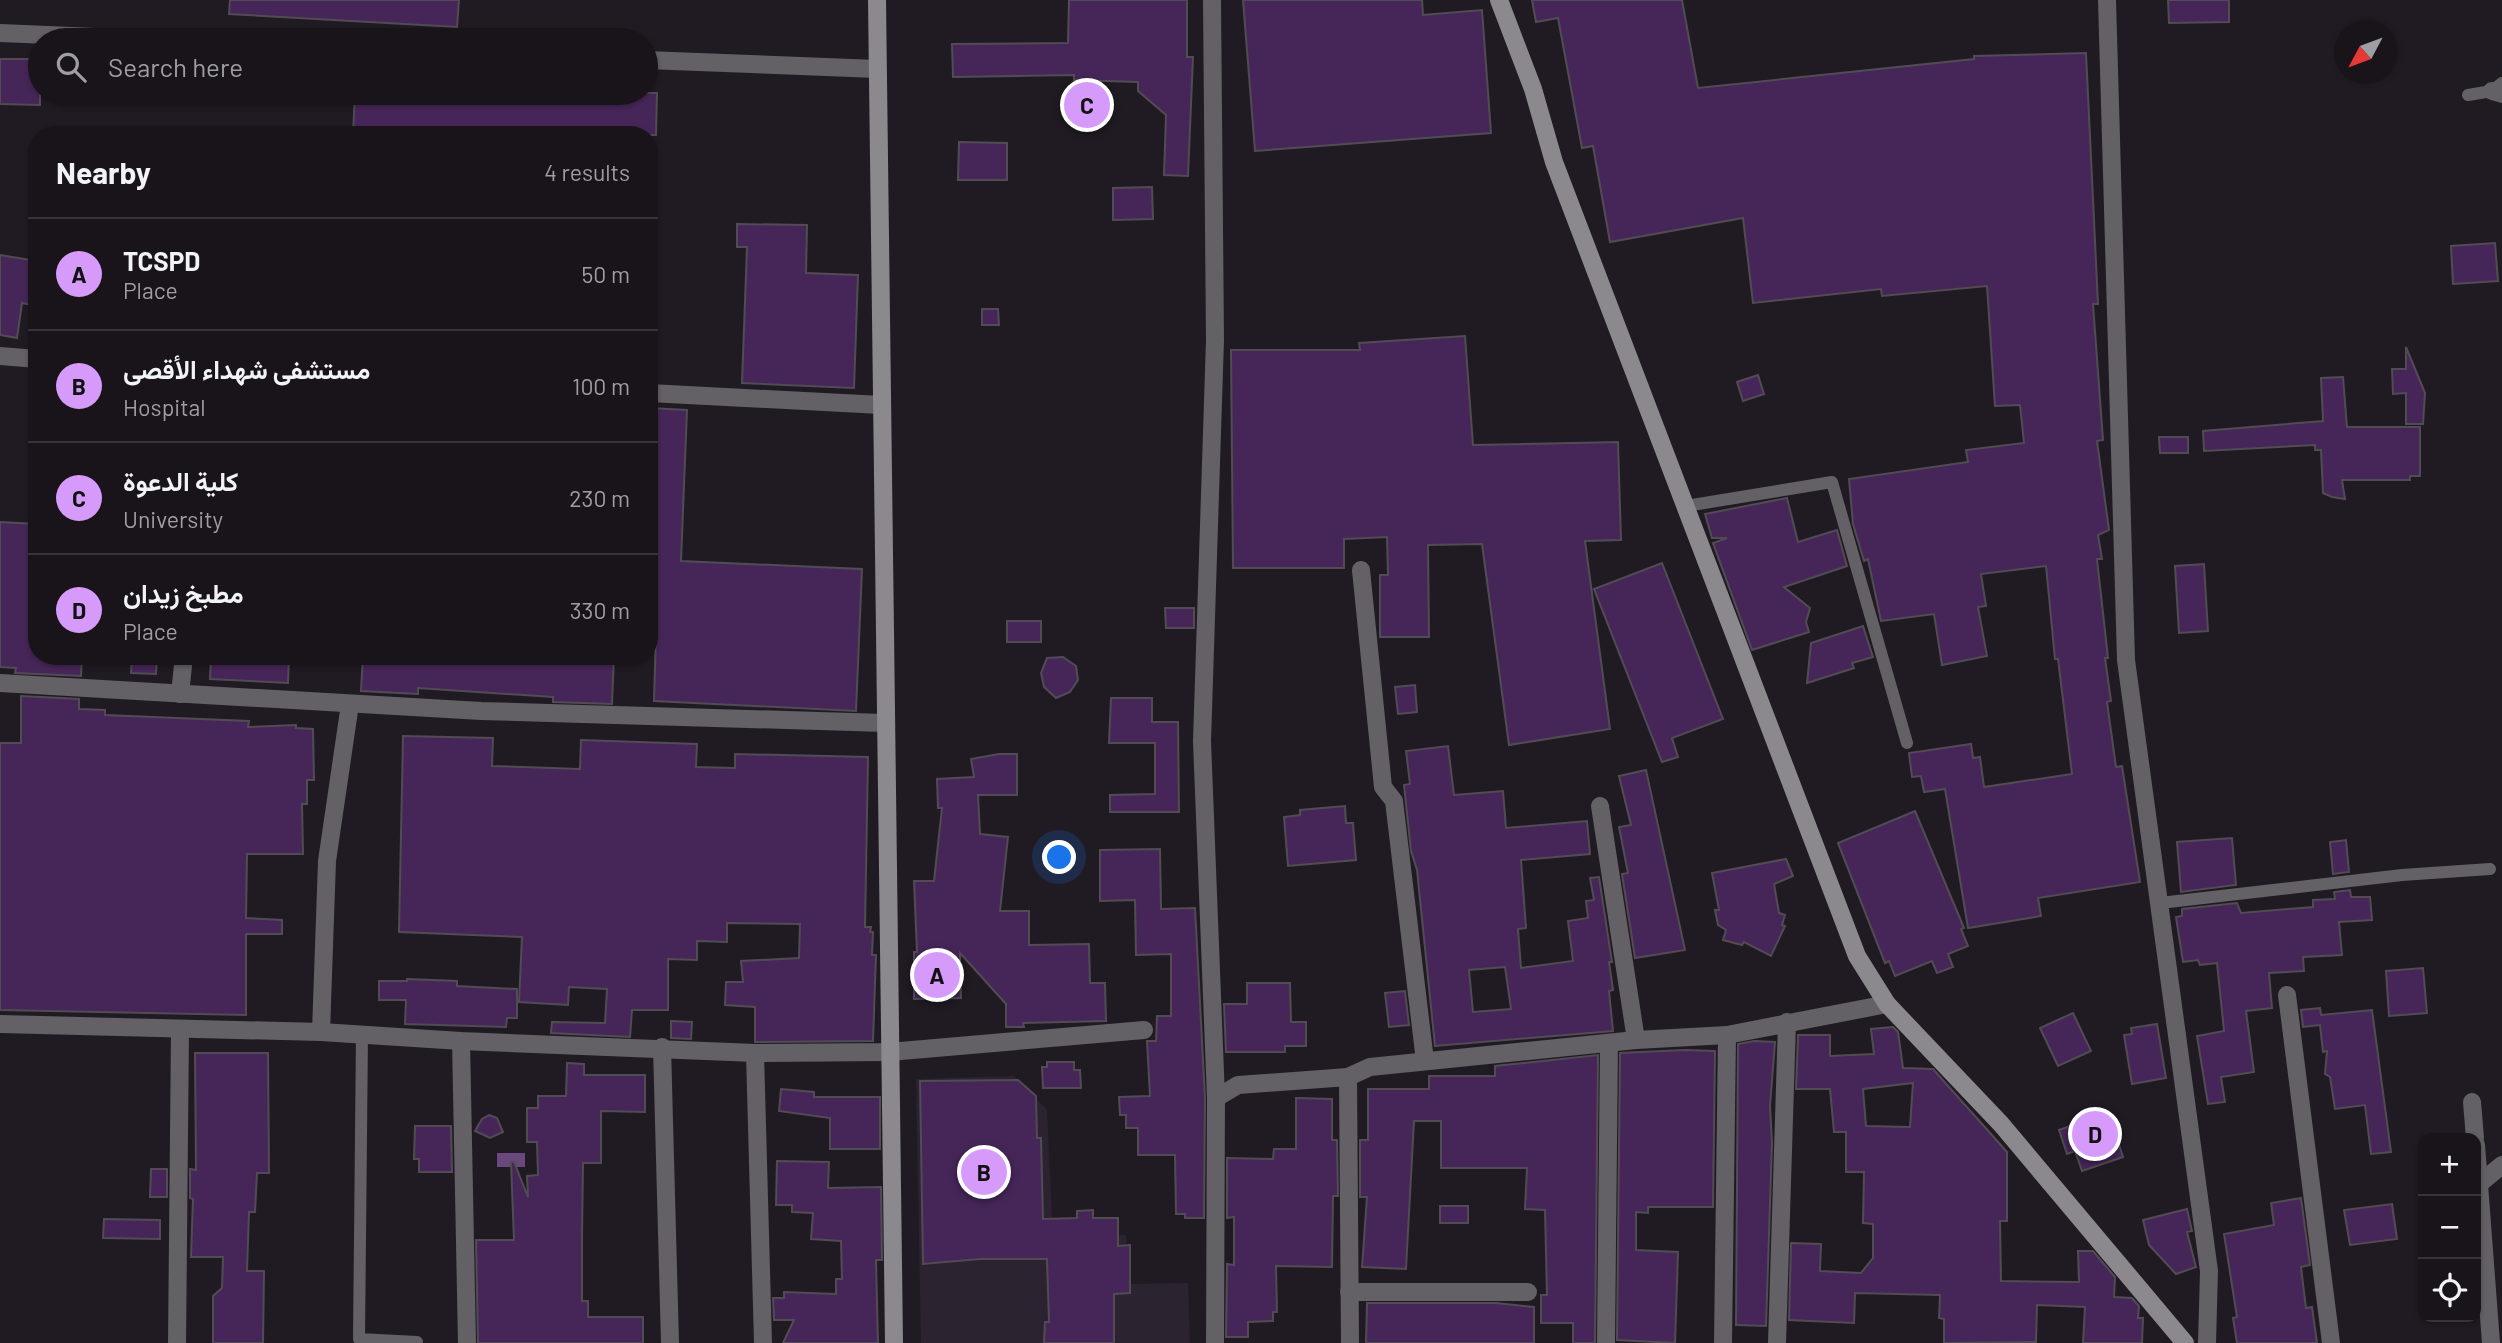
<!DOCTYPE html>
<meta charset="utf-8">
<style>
:root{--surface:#18141a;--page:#252127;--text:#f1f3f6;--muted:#9f9ea2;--line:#363339;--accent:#d69bfa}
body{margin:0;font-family:Barlow,Vazirmatn,sans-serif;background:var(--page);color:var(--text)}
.controls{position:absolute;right:21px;bottom:21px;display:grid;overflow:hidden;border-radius:14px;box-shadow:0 2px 5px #0004}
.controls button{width:63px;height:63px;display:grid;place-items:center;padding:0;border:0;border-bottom:2px solid var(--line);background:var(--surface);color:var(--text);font:35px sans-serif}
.compass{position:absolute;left:2334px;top:21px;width:63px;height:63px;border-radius:50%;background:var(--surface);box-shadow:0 2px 5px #0004;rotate:229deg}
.you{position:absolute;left:1060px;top:858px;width:24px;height:24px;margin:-18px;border:5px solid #fff;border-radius:50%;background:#1a73e8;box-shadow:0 0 0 10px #1a73e833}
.badge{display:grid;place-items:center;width:46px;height:46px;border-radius:50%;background:var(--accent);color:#111;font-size:23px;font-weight:700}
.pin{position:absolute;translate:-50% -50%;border:4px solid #fff;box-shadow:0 2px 7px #0006}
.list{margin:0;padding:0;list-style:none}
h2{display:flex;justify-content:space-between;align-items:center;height:91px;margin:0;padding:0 28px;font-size:30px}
h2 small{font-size:23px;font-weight:400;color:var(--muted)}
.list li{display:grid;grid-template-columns:46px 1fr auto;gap:21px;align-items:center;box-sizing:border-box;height:112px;padding:0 28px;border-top:2px solid var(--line)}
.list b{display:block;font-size:26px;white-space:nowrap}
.list p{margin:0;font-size:23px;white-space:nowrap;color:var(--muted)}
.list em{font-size:23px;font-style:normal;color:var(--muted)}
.icon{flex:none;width:38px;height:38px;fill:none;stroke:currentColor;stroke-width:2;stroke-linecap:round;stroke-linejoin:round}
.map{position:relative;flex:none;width:2502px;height:1343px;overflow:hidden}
.search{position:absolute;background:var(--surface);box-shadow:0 2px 5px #0004;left:28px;top:28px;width:630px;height:77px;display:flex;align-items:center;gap:18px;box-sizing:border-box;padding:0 24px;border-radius:38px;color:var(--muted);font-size:26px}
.panel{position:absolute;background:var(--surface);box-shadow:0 2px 5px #0004;left:28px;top:126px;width:630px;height:539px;border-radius:28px}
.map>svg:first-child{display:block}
.built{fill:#2b2330}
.water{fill:#69487d}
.building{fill:#462658;stroke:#514c54;stroke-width:2;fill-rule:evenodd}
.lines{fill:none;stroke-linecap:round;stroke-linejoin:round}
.lane{stroke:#636165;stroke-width:12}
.street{stroke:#636165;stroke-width:18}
.secondary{stroke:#8b888e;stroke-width:18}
</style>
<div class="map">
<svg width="2502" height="1343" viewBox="0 0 2502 1343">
<rect width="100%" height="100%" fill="#201b23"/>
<!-- built -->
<polygon class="built" points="1014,1076 1047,1110 1053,1237 1126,1235 1127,1284 1188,1283 1190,1343 921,1343 916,1079"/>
<!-- water -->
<rect class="water" x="497" y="1153" width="28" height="14"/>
<!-- building -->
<g class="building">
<polygon points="230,0 459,0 457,27 229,14"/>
<polygon points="1069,0 1187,0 1187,57 1193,57 1188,176 1164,175 1166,115 1138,91 1138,82 1074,80 1074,75 953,77 952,44 1068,43"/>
<polygon points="1243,0 1422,0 1423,15 1482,10 1491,133 1255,151"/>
<polygon points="1532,0 1682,0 1698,88 1974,59 1974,56 2086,53 2098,304 2093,304 2103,440 2097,441 2109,530 2098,535 2102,559 2097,559 2108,658 2105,658 2111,701 2107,702 2116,767 2122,766 2140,882 2038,898 2041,916 1968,928 1945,789 1924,792 1921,776 1912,777 1909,753 1971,744 1973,758 1980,757 1984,787 2072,774 2058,659 2055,659 2046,566 1981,574 1986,606 1978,607 1987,656 1942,665 1934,614 1881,621 1868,559 1864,561 1853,524 1849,479 1968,462 1966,450 2024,443 2020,405 1995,406 1987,286 1882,296 1881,289 1753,303 1743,218 1610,242 1593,146 1582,148 1558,18 1536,22"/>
<polygon points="2168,0 2229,0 2229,22 2169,23"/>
<polygon points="0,59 40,59 40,105 0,104"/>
<polygon points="355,93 657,93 656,135 353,135"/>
<polygon points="959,142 1007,143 1007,180 958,180"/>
<polygon points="1152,187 1153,219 1113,220 1113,188"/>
<polygon points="737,224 807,225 806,273 858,275 854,388 742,383 747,247 737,247"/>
<polygon points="2495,243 2498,281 2453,284 2451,246"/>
<polygon points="0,255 37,261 33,305 22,303 17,338 0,335"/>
<polygon points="982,309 998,309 999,325 982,325"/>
<polygon points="1465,336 1473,445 1618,442 1621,540 1585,541 1610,729 1509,745 1482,544 1428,545 1429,637 1380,637 1380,575 1388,575 1387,537 1344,539 1344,568 1233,568 1231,350 1360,350 1359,343"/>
<polygon points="2406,347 2425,393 2423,424 2406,424 2406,393 2393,394 2392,369 2406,369"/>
<polygon points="1758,375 1764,394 1743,401 1737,382"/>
<polygon points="2343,377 2347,427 2420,427 2420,476 2410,476 2410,480 2342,480 2345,499 2332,497 2323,493 2321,450 2315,450 2315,445 2204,451 2203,431 2323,421 2321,378"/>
<polygon points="649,408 687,410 681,561 862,569 856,711 654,701 656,633 649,633"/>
<polygon points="2159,437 2188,437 2188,453 2160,453"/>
<polygon points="1787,498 1798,542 1837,530 1847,566 1784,587 1810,608 1806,622 1809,632 1752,650 1713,543 1727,538 1712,538 1705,514"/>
<polygon points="0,522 37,524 37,656 82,656 81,676 15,673 16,668 0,667"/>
<polygon points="1662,563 1723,719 1672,738 1678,757 1662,762 1594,589"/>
<polygon points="2204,564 2208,631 2179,633 2175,566"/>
<polygon points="1165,608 1194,608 1194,628 1166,628"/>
<rect x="1007" y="621" width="34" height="21"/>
<polygon points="1863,626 1873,657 1852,663 1854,668 1807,683 1811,643"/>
<polygon points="132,656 157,656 156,674 131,673"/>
<polygon points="211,656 289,656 288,683 210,679"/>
<polygon points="363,656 614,656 612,704 553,702 553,697 418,688 418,694 361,691"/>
<polygon points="1063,657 1076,666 1078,680 1070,692 1056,698 1044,687 1041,673 1047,658"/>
<polygon points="1415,685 1417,712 1398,714 1395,687"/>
<polygon points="21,696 79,699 79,709 105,710 105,715 249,721 248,727 296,725 296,728 313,729 314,780 307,780 307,804 302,804 303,854 247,854 246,918 282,920 282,934 246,934 246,1015 0,1010 0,743 21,743"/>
<polygon points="1111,698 1152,698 1152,722 1178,722 1179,812 1110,812 1110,795 1155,794 1155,743 1109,743"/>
<polygon points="403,736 493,738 492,766 580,769 581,740 697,744 696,767 735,768 735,754 868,757 865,927 871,927 870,932 873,932 872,955 876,955 873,1041 755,1042 755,1007 725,1005 726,982 743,982 741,961 799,958 800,924 727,923 727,942 697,941 697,960 668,959 668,1010 632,1010 630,1037 551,1033 552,1022 605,1023 607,989 569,987 568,1005 519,1002 522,937 399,932"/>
<path d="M 1448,746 L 1454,795 L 1503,791 L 1506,828 L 1587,821 L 1590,854 L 1521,860 L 1526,928 L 1518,929 L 1521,968 L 1573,961 L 1568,921 L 1588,918 L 1586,901 L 1594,900 L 1590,878 L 1599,877 L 1612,962 L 1609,962 L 1613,990 L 1609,991 L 1613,1031 L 1435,1046 L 1417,870 L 1411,851 L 1404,785 L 1410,784 L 1406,751 ZM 1505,967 L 1511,1009 L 1473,1012 L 1469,970 Z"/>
<polygon points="999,754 1017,754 1017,795 978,795 980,834 1008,837 1000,911 1029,911 1029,945 1089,944 1090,983 1105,983 1106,1021 1023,1023 1024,1027 1006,1027 1006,1004 960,953 961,998 914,999 914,952 917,952 914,881 934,881 942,808 938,808 937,779 974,777 971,759"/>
<polygon points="1646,770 1685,950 1635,958 1622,874 1628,873 1619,827 1631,825 1619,776"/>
<polygon points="1345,806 1346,823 1353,823 1356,860 1288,866 1284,817 1300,815 1300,810"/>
<polygon points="1915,811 1964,928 1961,929 1968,946 1948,954 1953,967 1937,973 1932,961 1895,976 1889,961 1885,963 1838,843"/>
<polygon points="2232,838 2236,885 2181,892 2177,842"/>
<polygon points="2346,840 2349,872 2333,874 2330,842"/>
<polygon points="1160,849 1161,909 1195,908 1205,1098 1204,1218 1185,1218 1185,1214 1176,1214 1175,1155 1138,1155 1138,1128 1126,1128 1126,1115 1120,1115 1119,1097 1150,1096 1147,1041 1156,1041 1157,1016 1171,1016 1171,954 1136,955 1135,900 1100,901 1100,850"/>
<polygon points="1786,859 1793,876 1774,884 1779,913 1785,915 1782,925 1785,926 1771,956 1744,942 1742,945 1723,940 1726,930 1718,925 1715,910 1719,910 1712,873"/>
<polygon points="2350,890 2351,897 2370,897 2372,920 2339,922 2342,955 2303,957 2304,971 2269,973 2272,1008 2246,1011 2254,1072 2221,1077 2225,1102 2208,1104 2197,1036 2224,1031 2217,963 2200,965 2198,960 2183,962 2176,917 2182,916 2182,909 2237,903 2241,913 2313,907 2313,900 2335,899 2334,892"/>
<polygon points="2423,968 2427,1013 2389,1016 2386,971"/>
<polygon points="407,979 457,981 457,986 517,989 517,1018 507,1018 506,1027 405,1024 406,1000 379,1000 379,981 407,981"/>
<polygon points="1247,983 1290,983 1291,1022 1306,1022 1306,1046 1285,1046 1285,1052 1226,1052 1224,1004 1247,1004"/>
<polygon points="1405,991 1409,1025 1389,1027 1385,993"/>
<polygon points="2320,1008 2321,1015 2372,1010 2391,1152 2371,1154 2365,1105 2335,1109 2330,1077 2325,1074 2327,1051 2323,1052 2320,1025 2303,1027 2301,1010"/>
<polygon points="2073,1013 2091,1051 2058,1066 2040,1028"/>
<polygon points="671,1021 692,1022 691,1039 671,1038"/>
<polygon points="2157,1024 2166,1078 2132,1084 2124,1035 2132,1034 2131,1028"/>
<path d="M 1893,1027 L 1898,1032 L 1903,1068 L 1933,1069 L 2007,1152 L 2007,1221 L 2000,1221 L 2001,1281 L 2079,1282 L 2078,1251 L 2093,1251 L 2115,1277 L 2114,1297 L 2132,1298 L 2139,1306 L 2138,1318 L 2143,1318 L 2142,1343 L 2083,1343 L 2085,1307 L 2037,1305 L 2036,1342 L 1944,1343 L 1944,1319 L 1939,1318 L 1940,1295 L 1855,1293 L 1854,1323 L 1789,1320 L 1791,1243 L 1821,1244 L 1820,1271 L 1861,1273 L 1873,1258 L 1873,1224 L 1863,1223 L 1864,1172 L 1846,1172 L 1846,1132 L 1834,1132 L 1830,1089 L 1796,1089 L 1798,1035 L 1830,1035 L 1830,1056 L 1874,1054 L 1871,1029 ZM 1913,1083 L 1910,1127 L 1866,1126 L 1863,1089 Z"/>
<polygon points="1754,1041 1775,1042 1770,1106 1772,1143 1766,1326 1736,1325 1738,1044"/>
<polygon points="1685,1050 1715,1051 1713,1207 1648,1207 1648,1213 1636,1212 1636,1250 1678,1252 1675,1343 1617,1340 1620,1053"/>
<polygon points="195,1053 268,1053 269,1173 257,1173 255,1212 249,1212 247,1271 264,1271 263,1343 213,1343 213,1296 222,1288 223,1257 191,1257 193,1199 190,1198 190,1169 196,1170"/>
<polygon points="1598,1055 1595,1343 1573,1343 1573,1323 1541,1323 1541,1295 1547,1295 1545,1210 1525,1209 1527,1168 1441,1168 1441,1121 1414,1121 1406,1269 1362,1267 1367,1197 1360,1197 1360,1140 1368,1140 1368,1089 1429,1089 1429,1076 1495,1076 1495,1066"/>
<polygon points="1047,1062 1074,1062 1074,1070 1080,1070 1081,1088 1043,1088 1042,1067 1047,1067"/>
<polygon points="567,1063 584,1064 584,1075 645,1075 645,1112 601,1111 601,1163 583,1163 582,1237 582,1301 588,1301 588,1317 643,1317 643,1343 478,1343 476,1240 514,1240 511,1162 514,1162 528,1197 527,1176 538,1175 537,1142 527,1142 527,1108 538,1108 538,1096 566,1096"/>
<polygon points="1018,1080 1036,1096 1037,1138 1041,1138 1043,1219 1077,1218 1077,1211 1093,1210 1093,1218 1118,1218 1118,1246 1130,1245 1130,1293 1114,1294 1114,1343 1044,1343 1045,1322 1049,1322 1047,1259 980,1259 923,1264 920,1081"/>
<polygon points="781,1089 814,1092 814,1097 880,1097 880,1149 830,1149 830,1118 779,1111"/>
<polygon points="1296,1098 1332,1099 1332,1140 1337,1140 1338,1196 1333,1196 1332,1267 1276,1266 1277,1312 1273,1312 1273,1321 1248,1322 1248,1337 1226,1337 1227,1264 1234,1265 1234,1217 1227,1218 1227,1158 1273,1159 1274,1149 1296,1149"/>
<polygon points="2109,1113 2123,1157 2082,1171 2075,1151 2067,1154 2059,1130"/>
<polygon points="489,1115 497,1118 503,1132 490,1138 475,1131 482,1119"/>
<polygon points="415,1126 451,1126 452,1172 419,1172 419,1159 414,1159"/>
<polygon points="777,1161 829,1162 828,1188 881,1187 882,1260 876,1260 878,1343 783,1343 794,1320 774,1320 773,1298 784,1298 784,1292 836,1294 836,1279 842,1279 841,1241 811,1239 813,1213 792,1212 792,1205 776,1205"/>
<polygon points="151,1169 167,1169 167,1197 150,1197"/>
<polygon points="2301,1198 2310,1265 2301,1267 2306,1308 2312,1307 2317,1343 2237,1343 2233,1318 2237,1317 2224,1234 2274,1225 2271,1203"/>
<polygon points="2392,1204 2397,1239 2350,1245 2344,1210"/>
<rect x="1440" y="1206" width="28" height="17"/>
<polygon points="2187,1209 2192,1231 2187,1232 2196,1267 2176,1274 2149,1245 2143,1220"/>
<polygon points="104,1219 160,1220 160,1239 103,1238"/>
<polygon points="1367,1303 1496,1303 1534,1307 1534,1343 1366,1343"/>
</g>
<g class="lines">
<!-- lane -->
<g class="lane">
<polyline points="2468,95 2492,91 2502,83"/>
<polyline points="1686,506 1832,482 1907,743"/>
<polyline points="2160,903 2402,875 2490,869"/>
<polyline points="362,1034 359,1339 417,1342"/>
</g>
<!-- street -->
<g class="street">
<polyline points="1212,0 1215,340 1202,741 1216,1098 1215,1343"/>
<polyline points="2107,0 2126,660 2209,1271 2207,1343"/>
<polyline points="0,33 167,40"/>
<polyline points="646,60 877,69"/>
<polyline points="2492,91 2502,94"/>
<polyline points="0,356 37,359"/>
<polyline points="649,393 881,405"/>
<polyline points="1361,570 1383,787 1394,801 1425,1061"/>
<polyline points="0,683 481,711 885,723"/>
<polyline points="180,694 184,656"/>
<polyline points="1600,806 1636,1040"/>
<polyline points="2287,995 2331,1343"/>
<polyline points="0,1024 321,1032 461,1041 755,1053 889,1052 1144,1030"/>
<polyline points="321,1032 327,861 350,704"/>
<polyline points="461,1041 467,1343"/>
<polyline points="662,1047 670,1343"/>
<polyline points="755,1053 763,1343"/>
<polyline points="1348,1077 1350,1343"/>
<polyline points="1216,1098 1238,1085 1348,1077 1370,1067 1636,1040 1727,1035 1887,1004"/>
<polyline points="2472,1102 2475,1138"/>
<polyline points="2476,1145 2491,1343"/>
<polyline points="2479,1184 2502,1165"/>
<polyline points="1349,1292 1528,1292"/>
<polyline points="177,1343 180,1030"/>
<polyline points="1606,1343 1609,1044"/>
<polyline points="1723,1343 1727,1035"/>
<polyline points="1777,1343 1787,1022"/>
</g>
<!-- secondary -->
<g class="secondary">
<polyline points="877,0 894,1343"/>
<polyline points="1499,0 1533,89 1554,162 1857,956 1887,1004 2001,1124 2185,1343"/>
</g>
</g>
</svg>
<div class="controls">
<button>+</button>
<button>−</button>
<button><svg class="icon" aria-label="locate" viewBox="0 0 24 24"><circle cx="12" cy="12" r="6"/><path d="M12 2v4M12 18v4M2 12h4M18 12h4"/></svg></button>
</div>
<svg class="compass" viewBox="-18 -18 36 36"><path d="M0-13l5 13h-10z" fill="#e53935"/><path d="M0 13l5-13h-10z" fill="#9f9ea2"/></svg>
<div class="you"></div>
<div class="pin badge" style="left:937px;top:975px">A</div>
<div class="pin badge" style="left:984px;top:1172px">B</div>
<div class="pin badge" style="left:1087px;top:105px">C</div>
<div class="pin badge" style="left:2095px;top:1134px">D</div>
<div class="search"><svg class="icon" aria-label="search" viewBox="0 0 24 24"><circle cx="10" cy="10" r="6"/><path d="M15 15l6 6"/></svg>Search here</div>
<section class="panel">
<h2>Nearby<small>4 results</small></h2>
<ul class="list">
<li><span class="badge">A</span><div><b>TCSPD</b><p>Place</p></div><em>50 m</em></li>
<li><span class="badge">B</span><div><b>مستشفى شهداء الأقصى</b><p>Hospital</p></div><em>100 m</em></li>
<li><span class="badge">C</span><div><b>كلية الدعوة</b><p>University</p></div><em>230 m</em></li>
<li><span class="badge">D</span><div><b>مطبخ زيدان</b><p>Place</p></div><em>330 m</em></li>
</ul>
</section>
</div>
